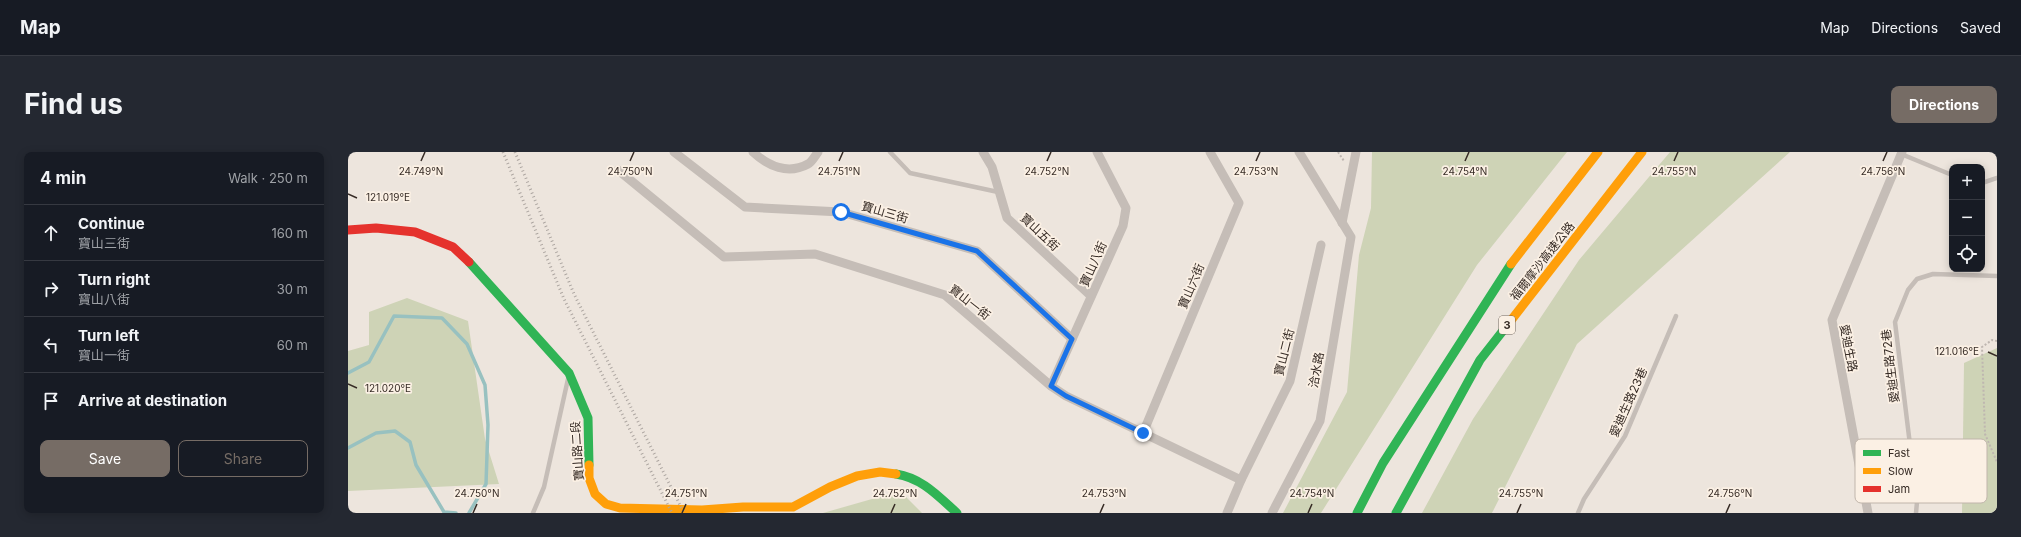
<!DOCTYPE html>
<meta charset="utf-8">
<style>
:root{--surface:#171b24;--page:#242831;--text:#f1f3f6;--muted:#9ea1a6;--line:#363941;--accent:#766c65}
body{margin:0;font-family:Inter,"Noto Sans TC",sans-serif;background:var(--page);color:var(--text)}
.controls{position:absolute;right:12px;top:12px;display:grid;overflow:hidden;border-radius:8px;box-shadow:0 2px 10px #0003}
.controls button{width:36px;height:36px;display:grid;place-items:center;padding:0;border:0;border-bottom:1px solid var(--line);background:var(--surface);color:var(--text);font:20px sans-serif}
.stop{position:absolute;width:12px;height:12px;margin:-9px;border:3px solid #1a73e8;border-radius:50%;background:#fff}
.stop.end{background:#1a73e8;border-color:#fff;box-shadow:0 1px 4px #0008}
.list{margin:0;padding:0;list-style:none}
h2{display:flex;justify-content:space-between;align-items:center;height:52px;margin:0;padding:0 16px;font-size:17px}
h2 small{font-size:13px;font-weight:400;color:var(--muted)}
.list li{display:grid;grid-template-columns:26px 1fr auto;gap:12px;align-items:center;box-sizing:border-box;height:56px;padding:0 16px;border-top:1px solid var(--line)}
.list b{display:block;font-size:15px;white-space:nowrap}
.list p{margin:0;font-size:13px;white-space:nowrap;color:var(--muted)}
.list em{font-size:13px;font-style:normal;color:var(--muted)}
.actions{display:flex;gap:8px;padding:12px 16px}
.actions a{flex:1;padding:9px 0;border:1px solid var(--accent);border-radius:8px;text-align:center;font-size:14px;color:var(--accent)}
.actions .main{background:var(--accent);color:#fff}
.icon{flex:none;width:22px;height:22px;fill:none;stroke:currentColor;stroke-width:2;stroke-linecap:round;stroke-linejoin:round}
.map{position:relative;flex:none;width:1649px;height:361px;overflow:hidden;border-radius:8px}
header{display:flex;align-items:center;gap:24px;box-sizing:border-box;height:56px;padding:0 20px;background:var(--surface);border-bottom:1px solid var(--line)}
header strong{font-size:19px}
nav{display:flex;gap:22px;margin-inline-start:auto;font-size:14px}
.intro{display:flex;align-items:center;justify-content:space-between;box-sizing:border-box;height:96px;padding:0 24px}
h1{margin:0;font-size:28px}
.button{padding:10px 18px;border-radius:8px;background:var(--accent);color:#fff;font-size:14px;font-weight:700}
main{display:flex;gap:24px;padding:0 24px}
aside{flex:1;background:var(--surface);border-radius:8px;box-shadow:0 2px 10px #0003}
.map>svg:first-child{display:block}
.green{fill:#ced3b6}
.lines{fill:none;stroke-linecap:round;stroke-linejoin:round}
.stream{stroke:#98c1c0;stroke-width:3.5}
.path{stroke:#beb6b0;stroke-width:2;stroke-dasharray:2 2;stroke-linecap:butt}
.lane{stroke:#c5bdb7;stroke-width:4.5}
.street{stroke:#c5bdb7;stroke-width:9}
.fast{stroke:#30b455;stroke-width:9}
.slow{stroke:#ff9f0a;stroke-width:9}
.jam{stroke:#e5322d;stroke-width:9}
.rail{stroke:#ada6a1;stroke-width:3;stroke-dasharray:1 3;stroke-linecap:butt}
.route{stroke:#1a73e8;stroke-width:5}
.ticks{fill:none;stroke:#362b25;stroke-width:1.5}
.labels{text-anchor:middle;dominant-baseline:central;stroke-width:3.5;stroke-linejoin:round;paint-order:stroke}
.shield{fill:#fbf0e4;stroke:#71665e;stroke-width:1}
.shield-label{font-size:11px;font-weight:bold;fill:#362b25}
.street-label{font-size:12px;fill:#362b25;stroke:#fbf0e4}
.key{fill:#fbf0e4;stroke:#c0b5ab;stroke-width:1}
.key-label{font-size:11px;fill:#362b25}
.ticks-label{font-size:10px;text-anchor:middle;fill:#362b25;stroke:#fbf0e4;stroke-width:3.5;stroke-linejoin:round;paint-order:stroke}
</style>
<header>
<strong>Map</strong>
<nav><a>Map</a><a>Directions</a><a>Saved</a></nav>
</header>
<div class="intro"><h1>Find us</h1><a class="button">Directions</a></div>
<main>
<aside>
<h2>4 min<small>Walk · 250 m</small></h2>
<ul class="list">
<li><svg class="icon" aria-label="ahead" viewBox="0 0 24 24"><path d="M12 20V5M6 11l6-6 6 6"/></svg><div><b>Continue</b><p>寶山三街</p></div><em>160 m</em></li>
<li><svg class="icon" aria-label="right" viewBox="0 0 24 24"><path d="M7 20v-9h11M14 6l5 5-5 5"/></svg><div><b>Turn right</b><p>寶山八街</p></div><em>30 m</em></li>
<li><svg class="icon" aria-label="left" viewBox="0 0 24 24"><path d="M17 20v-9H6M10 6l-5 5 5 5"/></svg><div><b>Turn left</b><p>寶山一街</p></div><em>60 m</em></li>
<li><svg class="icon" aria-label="arrive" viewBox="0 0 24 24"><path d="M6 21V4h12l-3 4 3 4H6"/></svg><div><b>Arrive at destination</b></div></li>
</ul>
<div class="actions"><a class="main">Save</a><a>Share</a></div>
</aside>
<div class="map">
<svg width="1649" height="361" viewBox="0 0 1649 361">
<rect width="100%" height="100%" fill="#ede5dd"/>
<!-- green -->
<g class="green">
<polygon points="1024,0 1219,0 1129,113 973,361 935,361 999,240 1011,103 1023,56"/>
<polygon points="1322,0 1442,0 1229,192 1144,361 1074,361 1125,267 1231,108"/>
<polygon points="59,146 120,169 137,287 151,332 0,339 0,199 21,193 21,160"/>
<polygon points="1649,196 1649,361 1614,361 1616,211"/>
<polygon points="552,339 574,361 475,361"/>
</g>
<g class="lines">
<!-- stream -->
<g class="stream">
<polyline points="0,221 21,210 46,164 94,166 119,192 137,233 140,273 138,332 121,361"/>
<polyline points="0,296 28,281 47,279 62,290 68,313 96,360 108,361"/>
</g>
<!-- path -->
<g class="path">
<polyline points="990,0 996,9"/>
<polyline points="1649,189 1644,188 1634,195 1637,282 1649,310"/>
</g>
<!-- lane -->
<g class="lane">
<polyline points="542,0 562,21 650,40"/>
<polyline points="1553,2 1604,23"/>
<polyline points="1634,31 1649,26"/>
<polyline points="185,361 196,335 220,227"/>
<polyline points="1230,361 1236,347 1277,284 1328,164"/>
<polyline points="1568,361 1569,350 1547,170 1560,138 1569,127 1585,122 1649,124"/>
</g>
<!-- street -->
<g class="street">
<polyline points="326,0 397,55 493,60 629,99 724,187"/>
<path d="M 405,0 C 420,14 440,23 460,12 C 464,10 467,4 470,0"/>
<polyline points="635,0 644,15 659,66 743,144"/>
<polyline points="270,18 376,105 467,102 597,143 703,234 718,244 893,328 879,361"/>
<polyline points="994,71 1008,0"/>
<polyline points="703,234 775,74 778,56 749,0"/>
<polyline points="795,281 891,51 862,0"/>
<polyline points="893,328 942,229 973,93"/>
<polyline points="924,361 972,269 1003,85 951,0"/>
<polyline points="1520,361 1484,168 1554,0"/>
</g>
<!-- fast -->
<g class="fast">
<polyline points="121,110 221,221 240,266 241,313"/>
<path d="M 548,322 C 574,326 590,344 609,361"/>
<polyline points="1009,361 1035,311 1163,112"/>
<polyline points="1048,361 1132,208 1161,171"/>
</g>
<!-- slow -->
<g class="slow">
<polyline points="1163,112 1250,0"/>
<polyline points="1161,171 1294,0"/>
<polyline points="241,313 241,326 247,342 258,352 272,356 354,358 395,355 445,355 482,335 509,324 532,320 548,322"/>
</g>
<!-- jam -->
<polyline class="jam" points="0,78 28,76 67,80 105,95 121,110"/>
<!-- rail -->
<g class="rail">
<polyline points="155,0 216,147 324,361"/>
<polyline points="167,0 226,142 336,361"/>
</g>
</g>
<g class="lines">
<!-- route -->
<polyline class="route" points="493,60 629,99 724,187 703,234 718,244 795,281"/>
</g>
<!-- ticks -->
<path class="ticks" d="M 73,9 L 77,0M 282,9 L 286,0M 491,9 L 495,0M 699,9 L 703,0M 908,9 L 912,0M 1117,9 L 1121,0M 1326,9 L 1330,0M 1535,9 L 1539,0M 0,42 L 9,46M 1640,200 L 1649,204M 0,232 L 9,236M 125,361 L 129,352M 334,361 L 338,352M 543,361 L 547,352M 752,361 L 756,352M 960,361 L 964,352M 1169,361 L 1173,352M 1378,361 L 1382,352"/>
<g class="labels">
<!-- shield labels -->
<rect class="shield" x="1151" y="164" width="16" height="18" rx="3"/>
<g class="shield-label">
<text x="1159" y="173">3</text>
</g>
<!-- street labels -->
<g class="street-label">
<text transform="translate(537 60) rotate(16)">寶山三街</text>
<text transform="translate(692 80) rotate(43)">寶山五街</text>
<text transform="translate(1194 109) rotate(-52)">福爾摩沙高速公路</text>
<text transform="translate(745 112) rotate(-66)">寶山八街</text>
<text transform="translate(843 134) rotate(-67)">寶山六街</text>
<text transform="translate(622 150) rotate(38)">寶山一街</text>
<text transform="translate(1501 196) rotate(79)">愛迪生路</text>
<text transform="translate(936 200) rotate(-76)">寶山二街</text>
<text transform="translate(1542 214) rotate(-97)">愛迪生路72巷</text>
<text transform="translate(968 218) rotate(-80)">洽水路</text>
<text transform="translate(1280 250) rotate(-66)">愛迪生路23巷</text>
<text transform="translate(229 299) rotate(-94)">寶山路二段</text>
</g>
</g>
<!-- legend -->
<rect x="1507" y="287" width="132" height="64" rx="6" class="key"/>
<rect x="1515" y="298" width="18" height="6" fill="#30b455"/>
<rect x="1515" y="316" width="18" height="6" fill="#ff9f0a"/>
<rect x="1515" y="334" width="18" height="6" fill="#e5322d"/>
<g class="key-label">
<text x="1540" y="305">Fast</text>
<text x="1540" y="323">Slow</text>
<text x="1540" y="341">Jam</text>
</g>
<g class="ticks-label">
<text x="73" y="23">24.749°N</text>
<text x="282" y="23">24.750°N</text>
<text x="491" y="23">24.751°N</text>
<text x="699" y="23">24.752°N</text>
<text x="908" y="23">24.753°N</text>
<text x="1326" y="23">24.755°N</text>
<text x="1535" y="23">24.756°N</text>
<text x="1117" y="23">24.754°N</text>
<text x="40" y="49">121.019°E</text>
<text x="1609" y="203">121.016°E</text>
<text x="40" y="240">121.020°E</text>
<text x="129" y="345">24.750°N</text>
<text x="338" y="345">24.751°N</text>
<text x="547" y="345">24.752°N</text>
<text x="756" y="345">24.753°N</text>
<text x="964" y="345">24.754°N</text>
<text x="1173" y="345">24.755°N</text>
<text x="1382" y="345">24.756°N</text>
</g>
</svg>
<div class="controls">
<button>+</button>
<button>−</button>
<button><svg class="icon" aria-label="locate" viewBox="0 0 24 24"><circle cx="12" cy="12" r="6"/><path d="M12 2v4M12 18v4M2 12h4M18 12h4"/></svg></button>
</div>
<div class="stop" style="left:493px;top:60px"></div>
<div class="stop end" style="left:795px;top:281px"></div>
</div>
</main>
